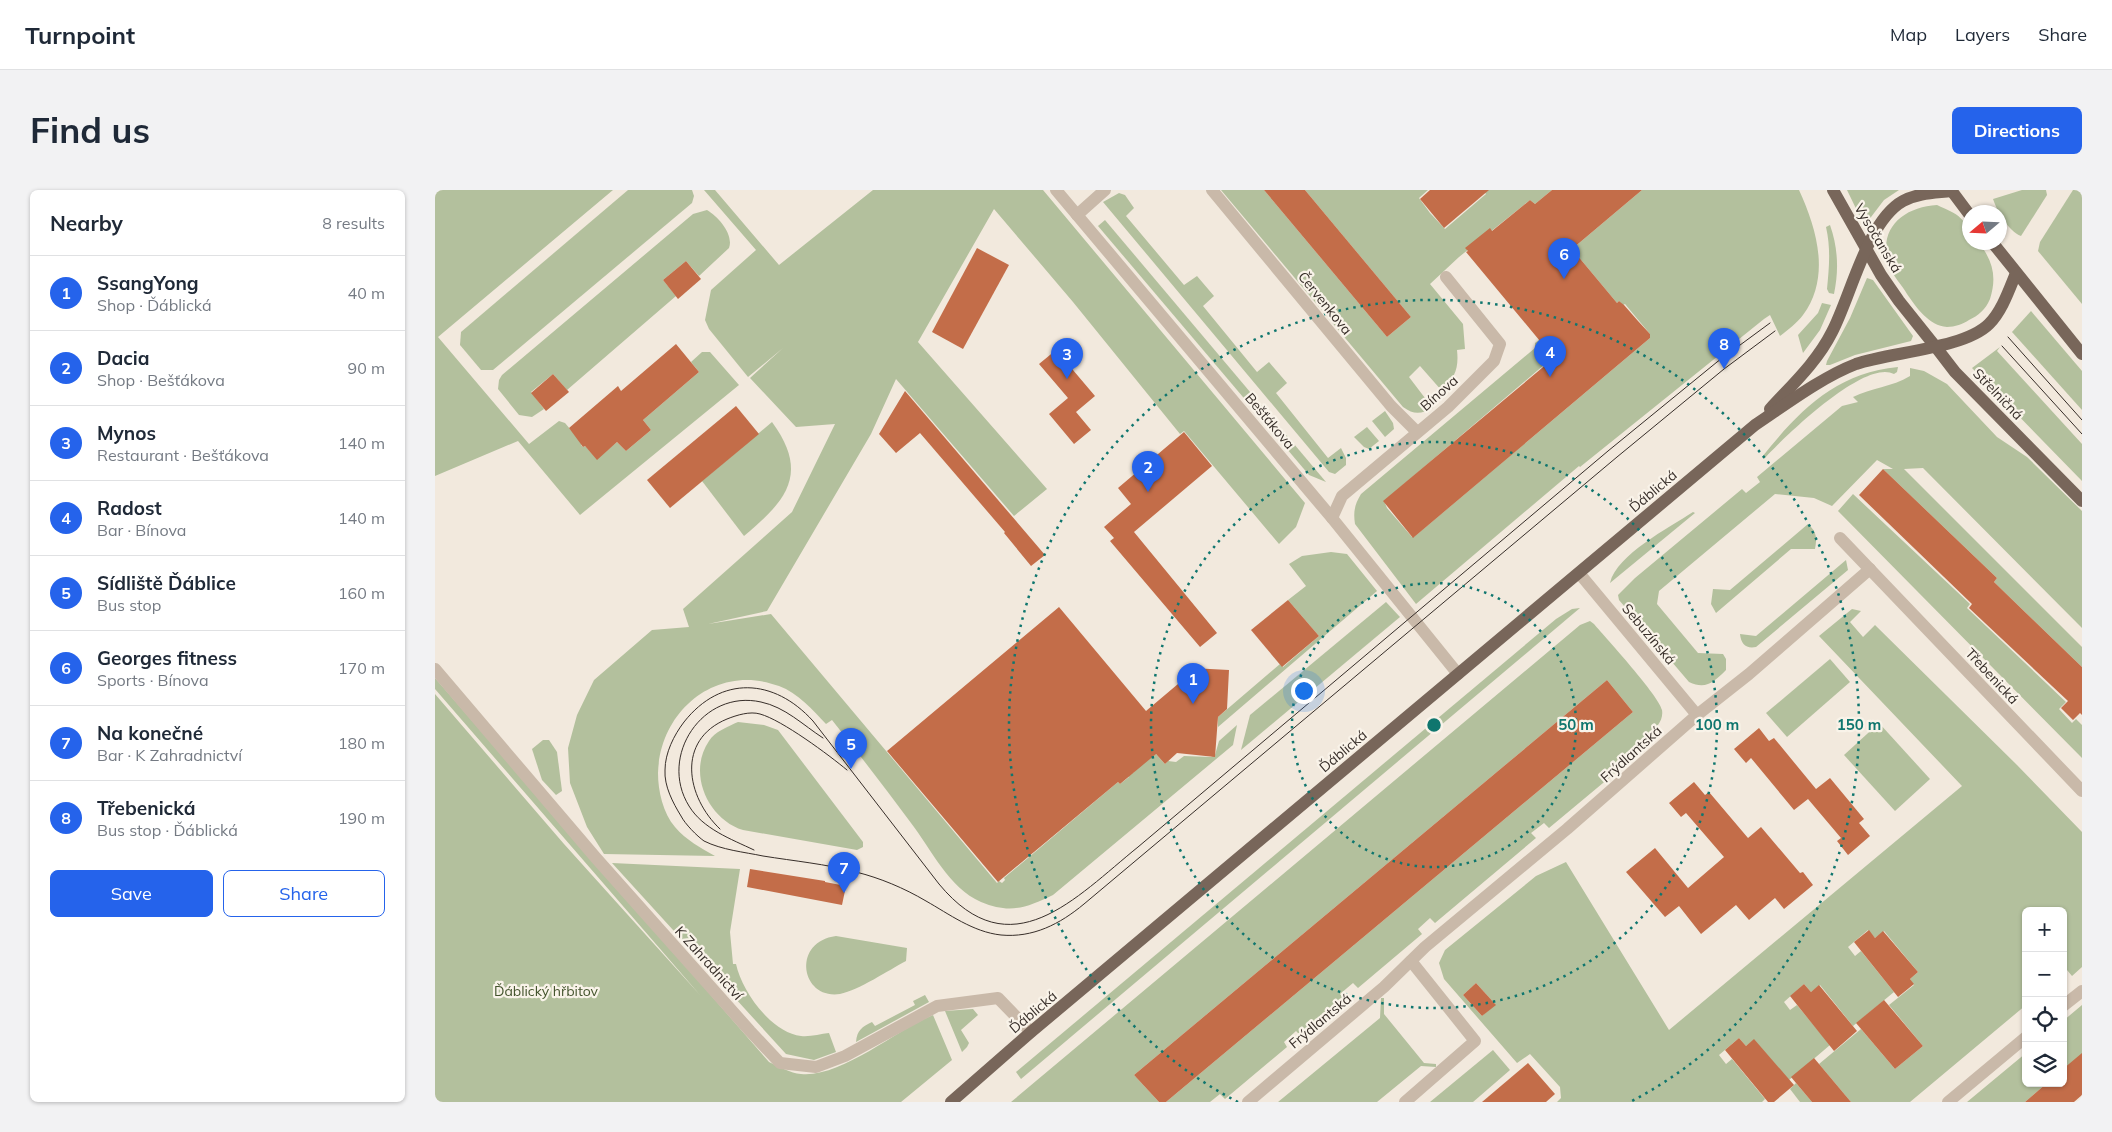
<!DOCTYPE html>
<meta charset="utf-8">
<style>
:root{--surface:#fff;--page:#f2f2f3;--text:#1f2937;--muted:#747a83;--line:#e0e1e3;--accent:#2563eb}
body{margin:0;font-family:Mulish,sans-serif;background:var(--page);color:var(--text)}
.controls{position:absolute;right:15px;bottom:15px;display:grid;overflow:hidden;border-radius:8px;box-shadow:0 1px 4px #0004}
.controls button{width:45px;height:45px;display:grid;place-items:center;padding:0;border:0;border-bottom:1px solid var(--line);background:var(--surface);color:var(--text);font:25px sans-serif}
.compass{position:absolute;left:1527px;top:15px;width:45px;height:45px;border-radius:50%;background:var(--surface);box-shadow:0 1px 4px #0004;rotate:251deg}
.you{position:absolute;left:868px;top:500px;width:18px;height:18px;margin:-12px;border:4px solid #fff;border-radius:50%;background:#1a73e8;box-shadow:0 0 0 8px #1a73e833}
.badge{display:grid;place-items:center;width:32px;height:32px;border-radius:50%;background:var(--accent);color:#fff;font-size:16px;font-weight:700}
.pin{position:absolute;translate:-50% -41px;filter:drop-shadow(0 1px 2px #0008)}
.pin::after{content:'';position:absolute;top:26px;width:18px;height:15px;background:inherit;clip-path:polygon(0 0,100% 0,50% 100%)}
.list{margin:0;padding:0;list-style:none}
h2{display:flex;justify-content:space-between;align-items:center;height:65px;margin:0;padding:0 20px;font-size:21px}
h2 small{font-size:16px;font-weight:400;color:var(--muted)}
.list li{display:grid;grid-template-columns:32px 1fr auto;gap:15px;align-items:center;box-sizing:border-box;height:75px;padding:0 20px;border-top:1px solid var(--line)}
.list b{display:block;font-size:19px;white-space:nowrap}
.list p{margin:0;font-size:16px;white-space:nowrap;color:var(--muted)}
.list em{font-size:16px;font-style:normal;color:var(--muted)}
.actions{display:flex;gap:10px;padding:15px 20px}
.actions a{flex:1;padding:11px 0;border:1px solid var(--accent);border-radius:8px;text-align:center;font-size:18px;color:var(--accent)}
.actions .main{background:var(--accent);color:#fff}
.icon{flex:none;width:28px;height:28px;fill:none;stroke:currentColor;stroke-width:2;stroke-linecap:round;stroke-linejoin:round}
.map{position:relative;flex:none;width:1647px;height:912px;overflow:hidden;border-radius:8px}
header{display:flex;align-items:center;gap:30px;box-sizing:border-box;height:70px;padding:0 25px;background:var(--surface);border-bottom:1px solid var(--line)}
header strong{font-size:24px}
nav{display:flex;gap:28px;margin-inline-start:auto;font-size:18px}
.intro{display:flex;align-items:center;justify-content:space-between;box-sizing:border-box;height:120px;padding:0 30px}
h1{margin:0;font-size:35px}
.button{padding:12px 22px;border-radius:8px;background:var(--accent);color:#fff;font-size:18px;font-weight:700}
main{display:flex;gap:30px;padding:0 30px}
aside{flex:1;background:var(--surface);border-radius:8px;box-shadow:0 1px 4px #0004}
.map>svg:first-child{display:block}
.green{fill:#b3c09d;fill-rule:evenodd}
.building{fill:#c36d49}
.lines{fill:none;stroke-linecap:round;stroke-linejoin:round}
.minor{stroke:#c9b9a9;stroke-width:12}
.major{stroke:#78665a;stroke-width:12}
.tram{stroke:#372e29;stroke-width:1}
.ring{fill:none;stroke:#0f766e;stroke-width:2.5;stroke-dasharray:2.5 5}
.labels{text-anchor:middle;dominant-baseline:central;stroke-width:4.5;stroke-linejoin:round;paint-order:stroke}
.street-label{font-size:14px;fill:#372e29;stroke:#f9f3e9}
.park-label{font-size:14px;fill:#44542d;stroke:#f9f3e9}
.centre{fill:#0f766e;stroke:#f9f3e9;stroke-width:2.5}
.ring-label{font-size:15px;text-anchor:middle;font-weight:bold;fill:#0f766e;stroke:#f9f3e9;stroke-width:4.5;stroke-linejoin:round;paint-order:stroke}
</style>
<header>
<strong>Turnpoint</strong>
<nav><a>Map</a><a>Layers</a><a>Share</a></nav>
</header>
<div class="intro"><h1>Find us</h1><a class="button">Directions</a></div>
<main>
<aside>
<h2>Nearby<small>8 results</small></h2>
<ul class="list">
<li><span class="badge">1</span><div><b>SsangYong</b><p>Shop · Ďáblická</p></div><em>40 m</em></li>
<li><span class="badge">2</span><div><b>Dacia</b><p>Shop · Bešťákova</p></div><em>90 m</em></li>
<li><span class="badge">3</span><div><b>Mynos</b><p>Restaurant · Bešťákova</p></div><em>140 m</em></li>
<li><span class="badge">4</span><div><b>Radost</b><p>Bar · Bínova</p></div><em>140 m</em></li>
<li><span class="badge">5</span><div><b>Sídliště Ďáblice</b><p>Bus stop</p></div><em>160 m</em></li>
<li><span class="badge">6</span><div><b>Georges fitness</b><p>Sports · Bínova</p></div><em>170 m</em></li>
<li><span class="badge">7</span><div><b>Na konečné</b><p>Bar · K Zahradnictví</p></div><em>180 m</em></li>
<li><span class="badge">8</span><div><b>Třebenická</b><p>Bus stop · Ďáblická</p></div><em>190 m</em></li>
</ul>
<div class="actions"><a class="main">Save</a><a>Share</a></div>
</aside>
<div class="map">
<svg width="1647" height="912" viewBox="0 0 1647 912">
<rect width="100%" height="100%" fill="#f2e9dd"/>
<!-- green -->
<g class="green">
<polygon points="0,0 178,0 3,147 94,254 124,231 130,233 147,253 146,255 148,257 150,256 162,269 182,252 191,261 216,240 208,230 264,182 256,172 267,162 275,162 304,195 145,325 83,251 0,286"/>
<polygon points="193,0 257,0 259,6 257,13 58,180 46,180 25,155 26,142"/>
<path d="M 269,0 L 280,0 L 344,75 L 438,0 L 608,0 L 870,313 L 861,337 L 844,354 L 749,241 L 745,244 L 638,112 L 559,19 L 483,152 L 612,299 L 579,326 L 461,189 L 436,244 L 332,421 L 273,434 L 336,424 L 562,693 L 564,691 L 567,693 L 570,690 L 569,688 L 683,592 L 685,594 L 694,587 L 692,585 L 696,581 L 698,583 L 719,562 L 730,574 L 733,571 L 741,572 L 749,566 L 776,567 L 780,565 L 784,551 L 802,535 L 798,555 L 618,705 C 591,718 575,724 546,712 C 514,698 496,659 476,633 C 450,598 424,564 397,530 L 391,534 C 378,520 363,503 344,496 C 282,473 225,520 223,583 C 223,601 228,623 240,637 C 251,650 266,658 280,666 L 169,664 L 152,637 L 135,593 L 133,558 L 142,525 L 159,490 L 217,440 L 254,437 L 248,419 L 357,322 L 400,234 L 361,237 L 315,188 L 348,158 L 313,187 L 274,139 L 270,130 L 276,100 L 321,60 Z"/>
<path d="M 786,0 L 829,0 L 952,147 L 976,127 L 870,0 L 993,0 L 984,8 L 995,23 L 1010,39 L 1051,4 L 1048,0 L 1117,0 L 1100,14 L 1095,10 L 1024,67 L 995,94 L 1028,134 L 1030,159 L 1022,160 C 1024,178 1020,188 1007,201 L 985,176 L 974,187 L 993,212 L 997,209 L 998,218 C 986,224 979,225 968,217 Z"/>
<path d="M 1207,0 L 1364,0 C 1382,39 1396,87 1368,125 C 1362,133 1353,140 1345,146 L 1335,125 L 1329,129 L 1145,277 L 1144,276 L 981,414 L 920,334 C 918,321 920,314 926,304 L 1100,158 L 1100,153 L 1104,150 L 1109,156 L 1114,152 L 1123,163 L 949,311 L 952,318 L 977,347 L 979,347 L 1215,148 L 1215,144 L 1190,114 L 1188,115 L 1184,111 L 1182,113 L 1137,59 Z"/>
<polygon points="1412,0 1464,0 1449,10 1433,31 1427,31"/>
<path d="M 1587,0 L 1611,0 L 1612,5 L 1586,46 C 1573,41 1562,21 1558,9 Z"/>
<polygon points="1638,0 1647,0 1647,114 1603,61 1605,52"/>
<polygon points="684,3 690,5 699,18 691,26 749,95 762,86 779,106 768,116 822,182 834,172 852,193 841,203 893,268 906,258 911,268 911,275 900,284 894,282 668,12"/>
<path d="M 1502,15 C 1522,24 1534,28 1534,52 L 1544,53 C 1558,71 1562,87 1555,109 C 1551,119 1543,126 1534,130 C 1528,134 1520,137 1512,137 C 1494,136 1481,117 1472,104 C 1467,95 1457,85 1454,75 C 1442,38 1469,17 1502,15 Z"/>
<path d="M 272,20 C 284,27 299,45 294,58 L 264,86 L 251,71 L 228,90 L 241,106 L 132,200 L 118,184 L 96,202 L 109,219 L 97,227 L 84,225 L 63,199 L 64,190 L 67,185 L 258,24 Z"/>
<polygon points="670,30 891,292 874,285 663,36"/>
<path d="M 1395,35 C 1403,58 1404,80 1399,104 L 1394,103 L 1392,99 C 1394,78 1396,59 1391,37 Z"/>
<polygon points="1432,88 1438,90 1478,146 1476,151 1420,165 1395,175 1391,175 1392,171 1415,128"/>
<polygon points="1387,113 1396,115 1385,140 1368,163 1363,145 1383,123"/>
<polygon points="1596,121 1647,181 1647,220 1577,142"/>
<polygon points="1565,157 1562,161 1647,254 1647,291 1537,178"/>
<path d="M 1463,177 L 1462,182 L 1459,184 C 1430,168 1348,248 1329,269 L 1327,267 C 1364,221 1400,183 1463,177 Z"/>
<path d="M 1475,178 L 1489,181 L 1512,194 L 1562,247 L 1592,267 L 1647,321 L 1647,438 L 1488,278 L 1469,279 L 1647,457 L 1647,477 L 1559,392 L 1562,388 L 1448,279 L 1458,279 L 1442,270 L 1397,316 L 1379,308 L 1340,304 L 1224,401 L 1222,414 L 1263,463 L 1288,464 L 1291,469 L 1291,480 C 1279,492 1271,500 1254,492 L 1184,410 L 1183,405 L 1200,388 L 1307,299 L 1311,303 L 1325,292 L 1322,287 L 1407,216 L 1423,212 L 1418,207 C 1436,198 1457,197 1475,186 Z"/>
<polygon points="950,221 958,233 959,239 950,247 937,231"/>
<path d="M 337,232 C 375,284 351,311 309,346 L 267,291 Z"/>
<polygon points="932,237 944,251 934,259 929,257 919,247"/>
<polygon points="1418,304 1535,414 1532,418 1631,512 1624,519 1637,533 1641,529 1647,535 1647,568 1403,321"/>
<path d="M 1258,322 L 1260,323 L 1175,393 C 1182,364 1234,338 1258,322 Z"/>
<path d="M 1373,334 C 1382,342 1382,348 1380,359 L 1356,359 L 1281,423 L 1276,414 L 1278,399 L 1295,400 Z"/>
<polygon points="896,362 912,364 942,401 783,537 783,527 845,474 848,477 884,446 853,410 871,396 854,374 867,366"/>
<path d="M 1411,370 L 1413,380 L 1321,457 C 1311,459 1306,454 1305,444 L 1321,446 Z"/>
<polygon points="951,412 965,427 806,560 815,525"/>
<polygon points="1145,418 586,889 581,882 1121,429 1137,419"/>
<path d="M 1417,419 L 1426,421 L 1415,432 L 1428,447 L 1440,435 L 1582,575 L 1647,642 L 1647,777 L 1637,786 L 1632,780 L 1628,783 L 1628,721 L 1591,721 L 1591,815 L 1475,912 L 1416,912 L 1384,874 L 1426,839 L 1460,879 L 1488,856 L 1454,815 L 1479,795 L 1475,789 L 1483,782 L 1449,741 L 1440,748 L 1433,740 L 1413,757 L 1420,766 L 1426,761 L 1459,802 L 1418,836 L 1385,795 L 1376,802 L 1369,794 L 1349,812 L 1355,820 L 1362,815 L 1395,855 L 1354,890 L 1319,850 L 1311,856 L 1304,848 L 1284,865 L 1291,874 L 1297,869 L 1330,909 L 1327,912 L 1122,912 L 1126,908 L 1125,897 L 1095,864 L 1082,873 L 1009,789 L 1004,773 L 1010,760 L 1101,686 L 1131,672 L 1234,840 L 1527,596 L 1384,446 ZM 1041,793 L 1060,814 L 1047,826 L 1028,805 Z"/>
<path d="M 1155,431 L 1159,434 C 1171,448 1225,507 1227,520 C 1228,526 1226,531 1223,535 L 1181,572 L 1186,578 L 1114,638 L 1109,633 L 1096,643 L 1101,648 L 1000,733 L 995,728 L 983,739 L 987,744 L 923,798 L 918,793 L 905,804 L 909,809 L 866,846 L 861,841 L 849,852 L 852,857 L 790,909 L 785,904 L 775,912 L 731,912 L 1198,522 L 1172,490 L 699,885 L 724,912 L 576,912 L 1145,435 Z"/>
<polygon points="1395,469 1415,492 1352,547 1331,523"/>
<path d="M 0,488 L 334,872 C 345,877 355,883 366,884 C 406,888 461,840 498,825 L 517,870 L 466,912 L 0,912 L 0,504 L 129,654 L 265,805 L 0,499 Z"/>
<path d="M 303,532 L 329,535 L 343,540 L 428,652 L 428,657 L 422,660 L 308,640 C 273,629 252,583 274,551 C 279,542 294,536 303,532 Z"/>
<polygon points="1444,533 1495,589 1460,621 1409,565"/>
<polygon points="108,550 114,550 122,562 127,601 121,605 107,590 97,559"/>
<path d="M 177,673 L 305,679 L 295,742 L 298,774 L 301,774 C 307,802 337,843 366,846 C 375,847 385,844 394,843 L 401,862 L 379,870 L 351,864 Z"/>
<path d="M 401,746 L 472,758 L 471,771 C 454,780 424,800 405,804 C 366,810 356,752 401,746 Z"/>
<path d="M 490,805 L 494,812 L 421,852 C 422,840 427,837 437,832 L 440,836 L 480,815 L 478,811 Z"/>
<polygon points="946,808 949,808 949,824 989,873 1001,874 1001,877 986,876 942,912 843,912 945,828"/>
<polygon points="1647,815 1647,873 1628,879 1628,831"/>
<polygon points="538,819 543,825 526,840 534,853 532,857 527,862 510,821"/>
<polygon points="1058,860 1075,880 1038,912 995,912"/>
<polygon points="1591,863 1591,893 1612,893 1590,912 1532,912"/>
<polygon points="1361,893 1377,912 1365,912 1355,899"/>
</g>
<!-- building -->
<g class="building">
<polygon points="829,0 870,0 976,127 952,147"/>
<polygon points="995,0 1054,0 1009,38 985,9"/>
<polygon points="1117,0 1207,0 1137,59 1182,113 1184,111 1189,115 1203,131 1215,144 1215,148 978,348 948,311 1119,168 1031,62 1033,61 1030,58 1055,38 1057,41 1095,10 1100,14"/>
<polygon points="542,58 574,75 528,159 497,142"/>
<polygon points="251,71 266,89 243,109 228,90"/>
<polygon points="241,154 264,182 208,230 216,240 191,261 182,252 162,270 150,256 148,257 134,238 183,196 186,201"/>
<polygon points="621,160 660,206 641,222 656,240 639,254 614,224 633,208 604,174"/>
<polygon points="118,184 134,202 111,221 96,203"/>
<polygon points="470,201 610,365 596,376 569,343 570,342 485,243 461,263 444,244"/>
<polygon points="301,216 324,244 235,318 212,290"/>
<polygon points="749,242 777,276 699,342 782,443 765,457 675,351 679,348 669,337 696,314 683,298"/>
<polygon points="1448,279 1562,388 1559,392 1647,477 1647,525 1645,523 1638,530 1626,518 1633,511 1534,418 1537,414 1424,305"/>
<polygon points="853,410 884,446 847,477 816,440"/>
<polygon points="624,417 711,521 756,483 756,478 794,480 792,519 783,527 780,567 742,563 730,574 721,564 685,594 683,592 563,692 452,561"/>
<polygon points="1172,490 1198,522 731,912 724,912 699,885"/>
<polygon points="1324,538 1334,551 1339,548 1381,599 1395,588 1429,629 1424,633 1435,646 1413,665 1402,651 1406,648 1373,609 1359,620 1316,568 1311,573 1299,559"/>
<polygon points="1259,592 1270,605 1274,602 1313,648 1326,637 1365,683 1368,682 1378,695 1349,719 1340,708 1314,730 1301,715 1266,744 1244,716 1230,727 1191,682 1220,658 1253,698 1289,667 1251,623 1246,627 1234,613"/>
<polygon points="315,679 390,691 390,692 411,696 407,715 312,697"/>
<polygon points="1434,740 1440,748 1448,741 1483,782 1475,789 1479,794 1463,807 1419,752"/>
<polygon points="1041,793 1061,815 1047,826 1028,805"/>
<polygon points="1369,794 1376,802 1384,795 1422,841 1399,861 1355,806"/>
<polygon points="1449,810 1488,856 1460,879 1421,833"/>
<polygon points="1304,848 1311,856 1319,849 1359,895 1339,912 1333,912 1290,860"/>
<polygon points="1647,863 1647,905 1639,912 1590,912 1612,893 1628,893 1628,879"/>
<polygon points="1379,868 1416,912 1377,912 1356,887"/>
<polygon points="1093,873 1120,904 1111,912 1047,912"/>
</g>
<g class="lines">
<!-- minor -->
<g class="minor">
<polyline points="621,0 897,328 1023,484"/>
<polyline points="777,0 956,216 982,242"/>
<polyline points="642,25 670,0"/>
<polyline points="897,328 907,306 1013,217 1059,171 1065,154 1011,87"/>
<polyline points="1405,348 1647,601"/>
<polyline points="1144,383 1262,525"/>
<polyline points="0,479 161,668 315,841 345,873 381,877 410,866 502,816 563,808 596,842"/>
<polyline points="1628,816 1647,801"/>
<polyline points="813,912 949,797 990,757 1132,639 1262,525 1314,484 1435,379"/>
<polyline points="970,912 1040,851 976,771"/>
<polyline points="1513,912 1591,847"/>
</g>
<!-- major -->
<g class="major">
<polyline points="1398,0 1446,85 1464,111 1500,156 1520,182 1647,311"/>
<polyline points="1516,0 1534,24"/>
<polyline points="1557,52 1647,164"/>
<path d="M 1335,219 C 1357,195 1382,172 1397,142 C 1416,106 1432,31 1468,11 C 1483,3 1500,3 1516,1"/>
<path d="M 516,912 L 596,842 L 1320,235 C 1350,215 1387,187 1421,174 C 1455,162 1529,159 1554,134 C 1567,121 1574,100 1581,83"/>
</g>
<!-- tram -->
<g class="tram">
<path d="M 1335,133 L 1282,172 L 1173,261 L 703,657 C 640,708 576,781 504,694 L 378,531 C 339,488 286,485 249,532 C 239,545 230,563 230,580 C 229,596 238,613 246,626 C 250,634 262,646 269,651 C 287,660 309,662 328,666 C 359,671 391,674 421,682 C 445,688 469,698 491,711 C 514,724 538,742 566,745 C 598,748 625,734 649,714 L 1182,267 L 1289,179 L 1340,141"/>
<polyline points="1573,147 1647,230"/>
<polyline points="1567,156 1647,244"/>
<path d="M 285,639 C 251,607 241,550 292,529 C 302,525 315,521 325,524 C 347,530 394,565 412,580"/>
<path d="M 319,660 C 296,649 268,639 254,616 C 223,566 268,499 326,512 C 350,517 368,535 388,548"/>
</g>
</g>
<!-- distance rings -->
<g class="ring">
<circle cx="999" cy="535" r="142"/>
<circle cx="999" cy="535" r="283"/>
<path d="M803 912A425 425 0 1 1 1195 912"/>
</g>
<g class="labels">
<!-- street labels -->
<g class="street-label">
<text transform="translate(1443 48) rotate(59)">Vysočanská</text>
<text transform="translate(890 113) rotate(51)">Červenkova</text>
<text transform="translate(1004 203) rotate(-42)">Bínova</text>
<text transform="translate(1563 204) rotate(46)">Střelničná</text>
<text transform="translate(835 231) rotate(50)">Bešťákova</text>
<text transform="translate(1218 301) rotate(-40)">Ďáblická</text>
<text transform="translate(1214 444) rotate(50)">Sebuzínská</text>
<text transform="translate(1557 486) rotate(47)">Třebenická</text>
<text transform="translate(908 561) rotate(-40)">Ďáblická</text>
<text transform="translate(1196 564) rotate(-42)">Frýdlantská</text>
<text transform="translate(274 773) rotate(48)">K Zahradnictví</text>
<text transform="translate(598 822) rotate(-40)">Ďáblická</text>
<text transform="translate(885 831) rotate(-40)">Frýdlantská</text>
</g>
<!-- park labels -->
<g class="park-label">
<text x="111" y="801">Ďáblický hřbitov</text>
</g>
</g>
<circle cx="999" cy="535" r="8" class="centre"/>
<g class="ring-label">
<text x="1141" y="540">50 m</text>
<text x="1282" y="540">100 m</text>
<text x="1424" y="540">150 m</text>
</g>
</svg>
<div class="controls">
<button>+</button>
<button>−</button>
<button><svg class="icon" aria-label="locate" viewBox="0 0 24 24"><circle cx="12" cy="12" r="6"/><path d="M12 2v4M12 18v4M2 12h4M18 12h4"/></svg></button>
<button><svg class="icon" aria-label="layers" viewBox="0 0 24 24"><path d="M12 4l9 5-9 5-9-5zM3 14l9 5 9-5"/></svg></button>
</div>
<svg class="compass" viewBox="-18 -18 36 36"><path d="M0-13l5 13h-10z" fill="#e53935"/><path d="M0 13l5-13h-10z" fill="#747a83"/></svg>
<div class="you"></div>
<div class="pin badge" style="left:758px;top:514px">1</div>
<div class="pin badge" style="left:713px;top:302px">2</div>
<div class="pin badge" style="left:632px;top:189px">3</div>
<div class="pin badge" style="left:1115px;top:187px">4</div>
<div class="pin badge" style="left:416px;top:579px">5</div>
<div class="pin badge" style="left:1129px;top:89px">6</div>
<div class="pin badge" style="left:409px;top:703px">7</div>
<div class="pin badge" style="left:1289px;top:179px">8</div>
</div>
</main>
